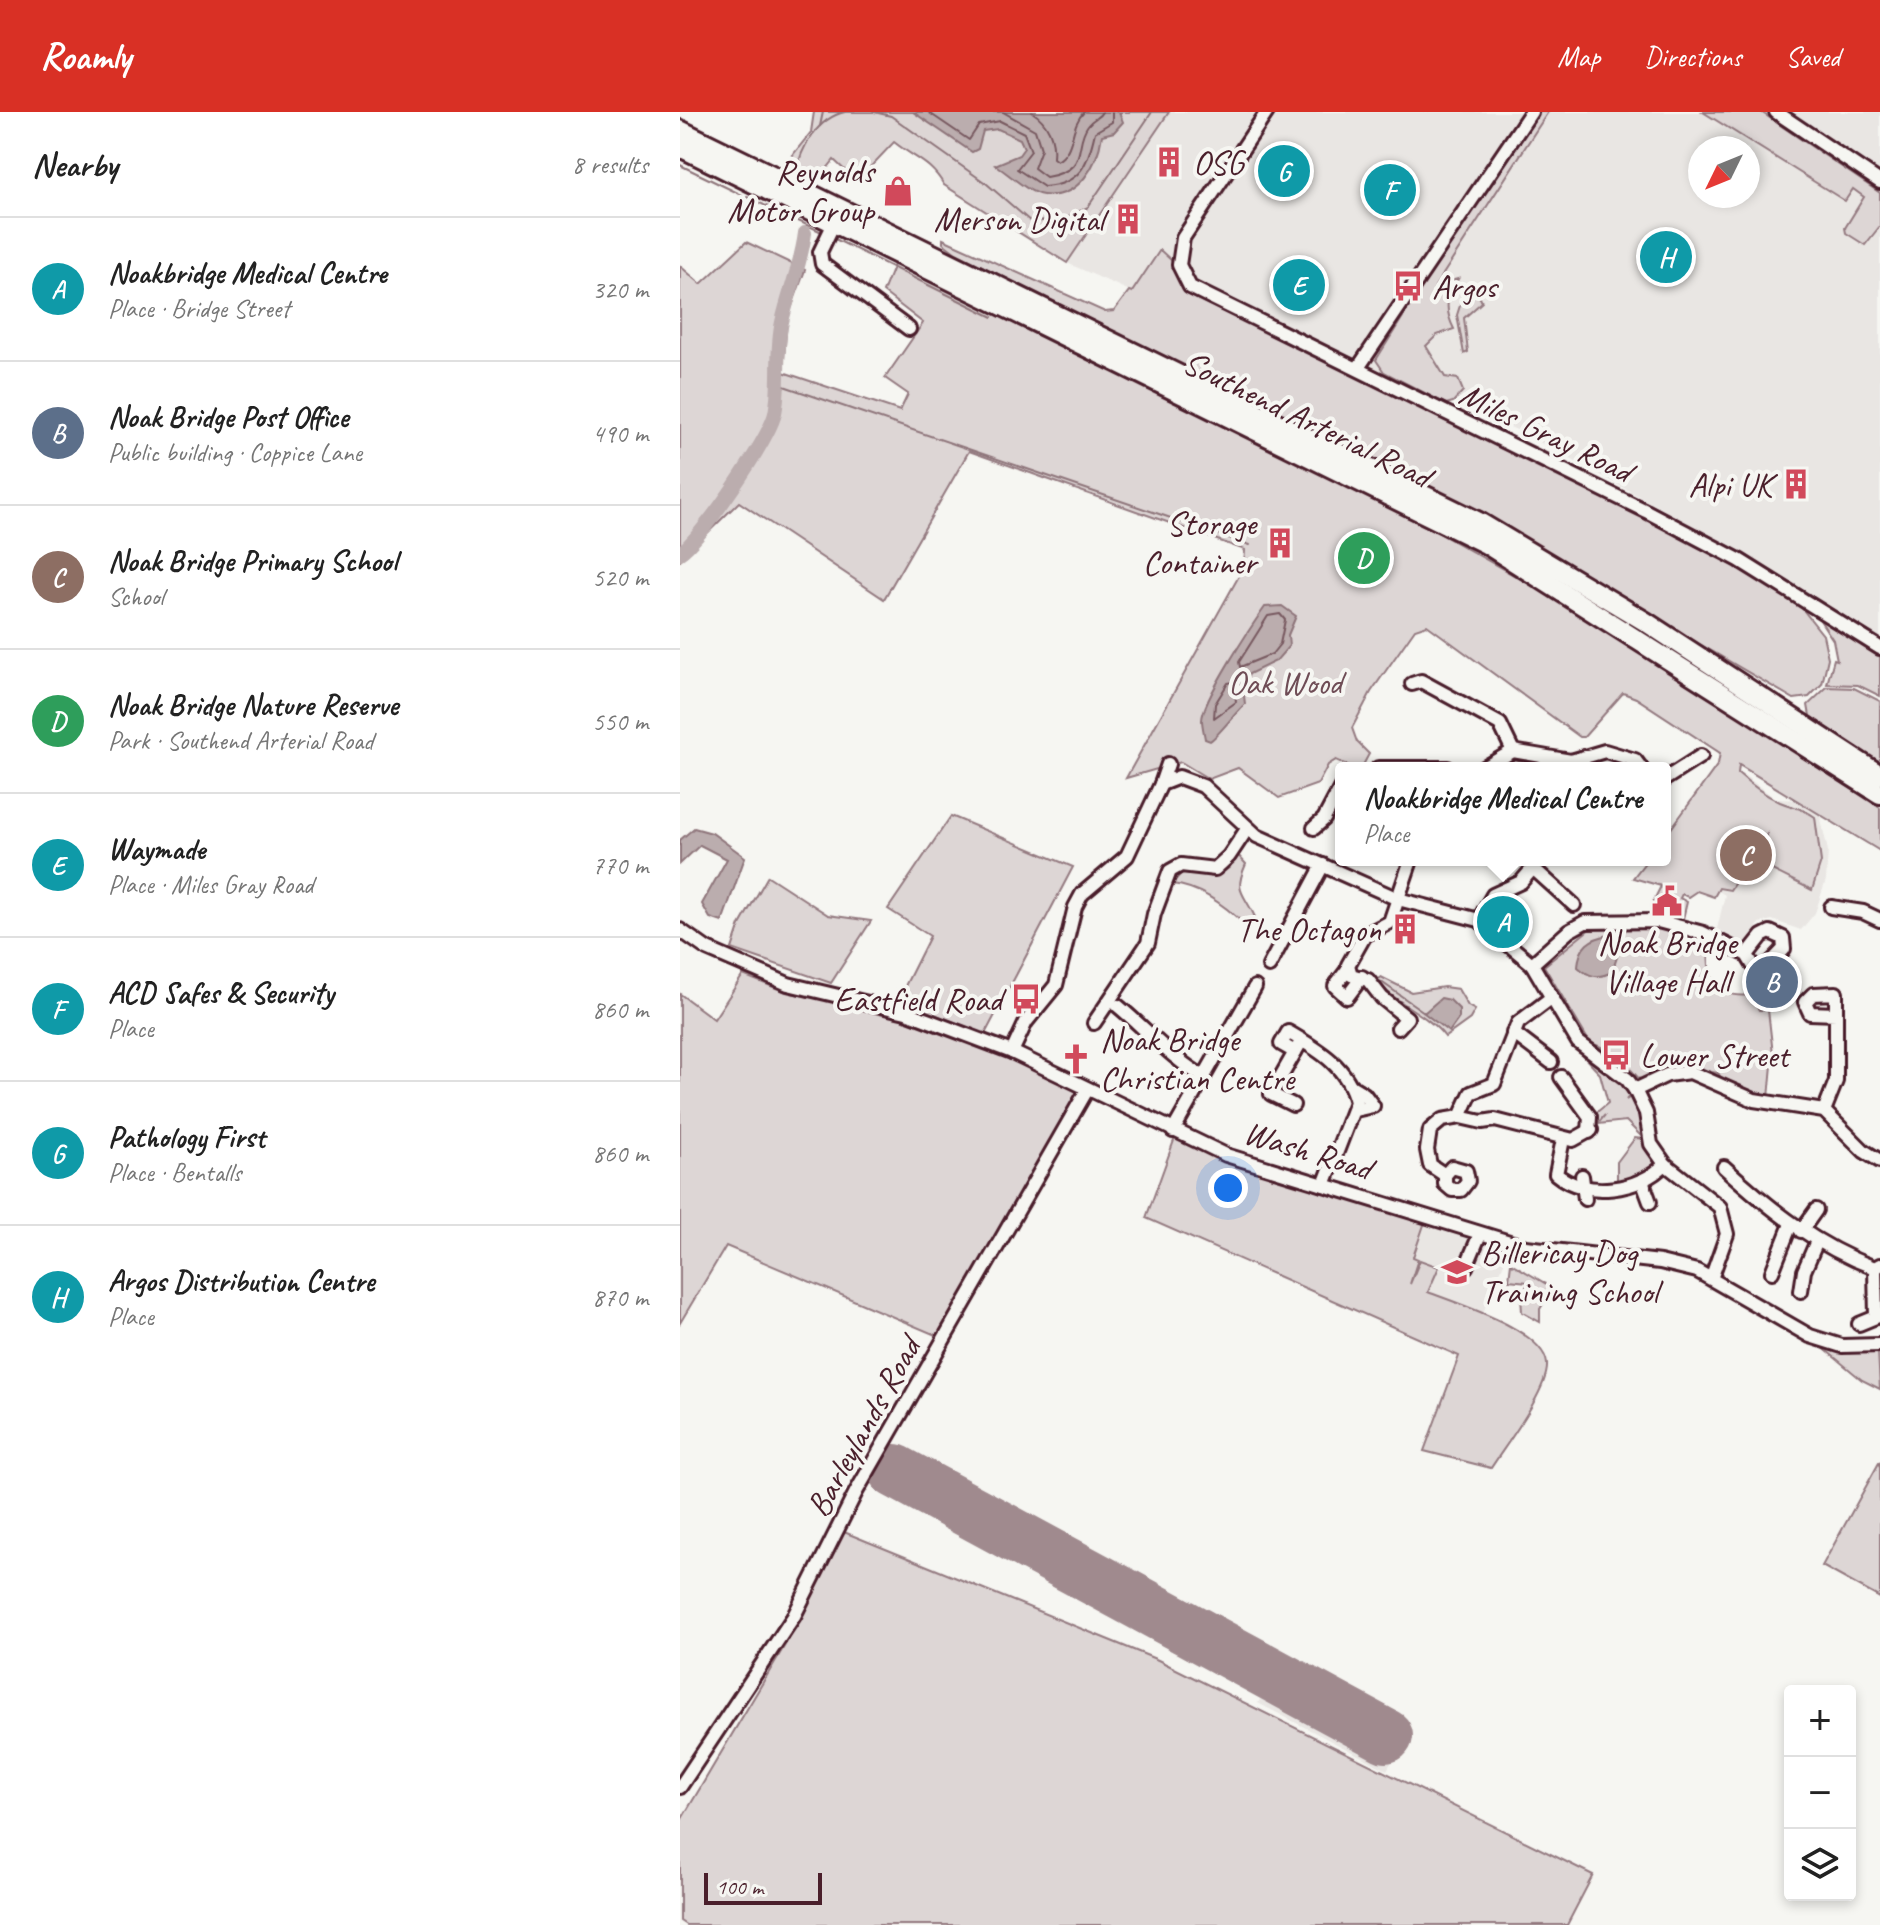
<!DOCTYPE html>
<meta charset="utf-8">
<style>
:root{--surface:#fff;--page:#f2f2f2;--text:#222;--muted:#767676;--line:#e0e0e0;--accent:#d93025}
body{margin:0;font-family:Caveat,sans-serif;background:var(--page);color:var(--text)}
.controls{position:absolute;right:24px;bottom:24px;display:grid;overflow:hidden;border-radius:8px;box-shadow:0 4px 12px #0003}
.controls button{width:72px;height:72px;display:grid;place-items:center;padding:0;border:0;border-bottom:2px solid var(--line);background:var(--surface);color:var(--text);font:40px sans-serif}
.compass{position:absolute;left:1008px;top:24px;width:72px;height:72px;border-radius:50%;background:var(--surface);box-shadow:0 4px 12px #0003;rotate:227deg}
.scale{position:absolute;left:24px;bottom:20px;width:118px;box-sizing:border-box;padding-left:8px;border:4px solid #4a1f2b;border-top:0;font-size:22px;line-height:28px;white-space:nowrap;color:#4a1f2b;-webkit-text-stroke:6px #f6f6f2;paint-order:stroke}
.you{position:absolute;left:548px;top:1076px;width:28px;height:28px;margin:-20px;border:6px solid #fff;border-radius:50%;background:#1a73e8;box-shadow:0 0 0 12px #1a73e833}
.badge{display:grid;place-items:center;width:52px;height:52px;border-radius:50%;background:var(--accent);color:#fff;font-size:26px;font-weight:700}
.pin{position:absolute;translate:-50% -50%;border:4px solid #fff;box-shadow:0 2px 8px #0006}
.popup{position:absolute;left:655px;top:650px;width:336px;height:104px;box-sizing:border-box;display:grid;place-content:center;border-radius:8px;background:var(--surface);filter:drop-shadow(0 2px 6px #0005);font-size:26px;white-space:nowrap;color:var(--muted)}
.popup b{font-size:30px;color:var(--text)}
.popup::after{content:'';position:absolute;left:50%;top:100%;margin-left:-16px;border:16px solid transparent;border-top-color:var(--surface)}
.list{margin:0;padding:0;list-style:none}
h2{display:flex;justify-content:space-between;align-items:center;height:104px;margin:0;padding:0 32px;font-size:34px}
h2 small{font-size:26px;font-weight:400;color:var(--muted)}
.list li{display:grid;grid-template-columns:52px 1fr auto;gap:24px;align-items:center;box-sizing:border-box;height:144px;padding:0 32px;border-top:2px solid var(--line)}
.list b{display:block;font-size:30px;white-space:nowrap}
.list p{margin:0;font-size:26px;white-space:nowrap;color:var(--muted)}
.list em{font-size:26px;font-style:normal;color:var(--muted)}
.icon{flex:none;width:44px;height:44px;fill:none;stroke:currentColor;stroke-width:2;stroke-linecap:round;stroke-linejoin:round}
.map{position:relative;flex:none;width:1200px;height:1813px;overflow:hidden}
header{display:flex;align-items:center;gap:48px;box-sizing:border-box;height:112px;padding:0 40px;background:var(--accent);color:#fff}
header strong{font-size:38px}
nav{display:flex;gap:44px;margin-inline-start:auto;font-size:28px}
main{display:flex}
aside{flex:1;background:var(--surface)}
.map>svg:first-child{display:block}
.built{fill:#e9e6e3;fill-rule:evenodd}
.green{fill:#ddd6d5;stroke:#947a80;stroke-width:2}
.water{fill:#bbadae;stroke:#8e747a;stroke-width:2}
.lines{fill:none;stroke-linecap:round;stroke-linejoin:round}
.shore{stroke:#77585f;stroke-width:2}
.stream{stroke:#8e747a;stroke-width:2}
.river{stroke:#bbadae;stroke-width:14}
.runway{stroke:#a08a8e;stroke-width:54}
.minor-casing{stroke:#4a1f2b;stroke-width:18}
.highway-casing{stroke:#4a1f2b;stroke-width:24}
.minor{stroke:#f6f6f2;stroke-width:12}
.highway{stroke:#f6f6f2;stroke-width:18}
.labels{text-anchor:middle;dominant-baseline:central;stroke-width:8;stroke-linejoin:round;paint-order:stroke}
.poi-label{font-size:34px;fill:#4a1f2b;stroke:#f6f6f2;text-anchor:end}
.street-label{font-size:34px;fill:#4a1f2b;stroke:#f6f6f2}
.park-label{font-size:34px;fill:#6f4d56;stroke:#f6f6f2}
</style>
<header>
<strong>Roamly</strong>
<nav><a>Map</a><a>Directions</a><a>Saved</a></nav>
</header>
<main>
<aside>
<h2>Nearby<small>8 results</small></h2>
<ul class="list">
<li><span class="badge" style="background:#0f9aa8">A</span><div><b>Noakbridge Medical Centre</b><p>Place · Bridge Street</p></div><em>320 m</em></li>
<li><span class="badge" style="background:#5c6f8a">B</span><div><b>Noak Bridge Post Office</b><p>Public building · Coppice Lane</p></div><em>490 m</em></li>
<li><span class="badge" style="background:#8d6e63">C</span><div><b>Noak Bridge Primary School</b><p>School</p></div><em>520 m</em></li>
<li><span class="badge" style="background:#2e9e5b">D</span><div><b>Noak Bridge Nature Reserve</b><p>Park · Southend Arterial Road</p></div><em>550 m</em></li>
<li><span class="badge" style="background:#0f9aa8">E</span><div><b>Waymade</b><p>Place · Miles Gray Road</p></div><em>770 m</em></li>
<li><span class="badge" style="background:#0f9aa8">F</span><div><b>ACD Safes &amp; Security</b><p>Place</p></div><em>860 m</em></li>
<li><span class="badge" style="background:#0f9aa8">G</span><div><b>Pathology First</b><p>Place · Bentalls</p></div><em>860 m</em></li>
<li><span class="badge" style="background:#0f9aa8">H</span><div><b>Argos Distribution Centre</b><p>Place</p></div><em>870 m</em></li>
</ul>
</aside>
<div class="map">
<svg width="1200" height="1813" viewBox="0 0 1200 1813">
<rect width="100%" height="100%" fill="#f6f6f2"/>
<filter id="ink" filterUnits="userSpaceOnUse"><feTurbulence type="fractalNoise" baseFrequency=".0125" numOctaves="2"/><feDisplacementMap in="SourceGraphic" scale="16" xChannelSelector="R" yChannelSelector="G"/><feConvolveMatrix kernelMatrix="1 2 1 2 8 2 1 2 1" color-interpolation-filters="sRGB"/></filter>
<g filter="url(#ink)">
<!-- built -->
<g class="built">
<path d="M 489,0 L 1200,0 L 1200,526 L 1039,428 L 839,319 L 522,180 L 495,162 L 491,148 L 480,139 L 452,180 L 387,151 ZM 1020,36 L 1068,36 L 1068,84 L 1020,84 Z"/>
<polygon points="1049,652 1096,687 1122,688 1139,699 1148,739 1146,768 1135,801 1121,818 1092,808 1079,811 1070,829 1064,831 1037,817 1045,783 985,748"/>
<polygon points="746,1107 830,1136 803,1201 729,1172 737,1147 733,1145"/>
<polygon points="588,1573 716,1642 707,1658 578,1591"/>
</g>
<!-- green -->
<g class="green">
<path d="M 134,0 L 489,0 L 387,151 L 264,73 C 250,49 235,47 214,30 L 180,66 L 173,66 L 154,48 L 138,68 L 104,54 L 131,20 Z"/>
<path d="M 858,0 L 868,0 L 756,173 L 778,167 C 766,186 764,197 774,217 L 757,223 L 746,234 L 765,265 L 778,267 L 783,279 L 773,290 L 766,292 L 704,260 L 696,248 L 771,128 Z"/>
<polygon points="1023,0 1081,0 1200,81 1200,114 1185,133 1166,121 1165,116 1184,85 1173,77 1165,89"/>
<polygon points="263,127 425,200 434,199 449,179 452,180 480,138 491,148 507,182 998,421 1116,489 1143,523 1148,546 1142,572 1129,585 1114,587 774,389 276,141 263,131"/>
<path d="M 66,130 L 125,158 L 107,208 L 103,260 L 220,299 L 228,282 L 205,266 L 243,211 L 203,180 L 215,150 L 718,398 L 947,527 L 1200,696 L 1200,739 L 1059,653 L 1058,661 C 1070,672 1085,683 1100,690 C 1114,696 1121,695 1135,705 L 1141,750 L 1132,778 L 1088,756 L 1071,768 L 1065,762 C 1069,746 1088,738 1087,722 L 1050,778 L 1039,776 L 1034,785 L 1017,779 L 1008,785 L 1002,782 L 1000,786 L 1007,790 L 1001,815 L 1028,828 C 1029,861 1026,887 1071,883 L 1079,898 L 1088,898 L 1093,942 L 1089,986 L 1046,973 L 1038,961 L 1025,959 L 1023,963 L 963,971 C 947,953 934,937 910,931 L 864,854 L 911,816 L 961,810 L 974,804 L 977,794 L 973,790 L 981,774 L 953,766 L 967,748 L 985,748 L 985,725 L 1038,652 L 1040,641 L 956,586 L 943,581 L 904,625 L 900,625 L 747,513 L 735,517 L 691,580 L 672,616 L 677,630 L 689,642 L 682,655 L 673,656 L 656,648 L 648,653 L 638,672 L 599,686 L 558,656 L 529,667 L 501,650 L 446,666 L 564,455 L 565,438 L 289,339 L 204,487 L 59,390 L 0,448 L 0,154 L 21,172 Z"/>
<polygon points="793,171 802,190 784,206 788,240 784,242 777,203 787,172"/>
<polygon points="1132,496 1200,542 1200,584 1178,573 1147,572 1154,547 1157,548 1153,528"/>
<polygon points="1147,575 1174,576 1200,589 1200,653 1130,604 1128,593"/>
<polygon points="271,704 393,755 305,922 218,888 250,824 208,797"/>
<path d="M 556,741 L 566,752 C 553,781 564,780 575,805 L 566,814 C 547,795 520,775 492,772 L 504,758 L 538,764 L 550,755 Z"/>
<polygon points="88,764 148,803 191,809 151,871 52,837 60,813"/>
<polygon points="63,863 106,880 219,903 377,962 407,978 265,1227 46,1134 0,1211 0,882 34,907"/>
<path d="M 701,865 L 731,880 L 764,875 L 778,877 L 788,894 L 795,898 L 790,907 L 765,925 C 748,901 704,886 698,867 Z"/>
<polygon points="903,944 938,967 951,982 946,988 952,984 982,1050 945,1071 937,1069 937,1050 955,1026 964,1027 946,1009 918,1012 925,1003 911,1019 911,1005 928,991 920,962"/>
<path d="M 496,1023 L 746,1107 L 733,1145 L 738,1147 L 730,1172 L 740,1148 L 759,1155 L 748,1180 C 776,1191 864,1218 867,1252 C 869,1277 825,1334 811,1356 L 744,1339 L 779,1244 L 466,1106 Z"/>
<polygon points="831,1151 873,1176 860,1197 860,1210 842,1200 841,1184 849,1170 829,1168"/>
<polygon points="1136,1230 1198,1238 1200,1277 1182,1268"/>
<polygon points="1200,1349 1200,1486 1142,1454"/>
<polygon points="164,1420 478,1548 913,1763 887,1813 6,1813 0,1809 0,1710 108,1528"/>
</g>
<!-- water -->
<g class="water">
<path d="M 233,0 L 439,0 L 443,10 L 434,20 L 422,23 C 418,52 399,88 363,83 C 348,81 328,61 315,53 L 339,43 L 344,36 L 340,27 L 318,17 L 303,19 L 298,37 L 292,40 Z"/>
<path d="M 602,494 L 616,504 L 608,523 L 609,534 L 596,549 L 569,562 L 563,575 L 565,592 C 554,602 539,623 530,629 L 525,627 C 524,621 522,613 522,608 C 522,589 572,513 585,495 Z"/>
<polygon points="14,716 32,721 65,745 42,810 30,806 22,792 47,747 20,733 0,752 0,728"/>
<path d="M 930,823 L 939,839 L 932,860 C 918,867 909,865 898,855 C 899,834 910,826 930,823 Z"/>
<polygon points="761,886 770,888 779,897 779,906 769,920 744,901"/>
</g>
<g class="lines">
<!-- shore -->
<g class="shore">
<path d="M 248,0 L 289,28 L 299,13 L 320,9 L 344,21 L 351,39 L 337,57 L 364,75 C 401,72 408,52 415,20 L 432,10 L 432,0"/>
<path d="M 323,0 L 355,18 L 361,37 L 354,56 L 366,65 C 411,58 393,33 408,13 C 413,6 419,6 422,0"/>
<path d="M 352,0 C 368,10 375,27 373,46 L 377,49 C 396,38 389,15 404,0"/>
<polygon points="600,502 605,508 600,532 592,542 560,555 559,550 588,504"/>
<polygon points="554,570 556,590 534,606 535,592 548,571"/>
</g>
<!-- stream -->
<g class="stream">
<polyline points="194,0 211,4 307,72 351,110 385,107 408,95 472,0"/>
<polyline points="140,14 143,0"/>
<polyline points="0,53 62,83"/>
<path d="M 116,62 C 120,36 138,6 165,0"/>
<polyline points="67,85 144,121"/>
<polyline points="153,126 313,205"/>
<polyline points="95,271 570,433"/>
<polyline points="700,869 744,900"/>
</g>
<!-- river -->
<path class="river" d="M 0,441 C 21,427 90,326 95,301 C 101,272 95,240 102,210 C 109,179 121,153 125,121"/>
<!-- runway -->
<polyline class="runway" points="215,1359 706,1624"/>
<!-- minor casing -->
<g class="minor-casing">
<g id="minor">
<polyline points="587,0 503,126 499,153 510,175 966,399 1059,448 1200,536"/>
<polyline points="1096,0 1200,70"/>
<polyline points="154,111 140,140 142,152 229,217"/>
<polyline points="678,256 851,0"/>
<polyline points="732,572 741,569 820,612 833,639"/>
<polyline points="698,656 768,656"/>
<polyline points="804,656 833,639 891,649 925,639 955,648 961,656"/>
<polyline points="985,667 1021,644"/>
<polyline points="481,672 488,652"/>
<polyline points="634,716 644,707 661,675"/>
<polyline points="1151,795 1183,800 1200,808"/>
<polyline points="799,808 813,783 841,770 853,756 894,793"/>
<polyline points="0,818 27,837 108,872 226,900 332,940 546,1043 846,1135 980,1150 1017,1159 1130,1224 1162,1234 1200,1233"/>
<polyline points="1067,843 1082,824 1090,820 1103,826 1104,837 1083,859"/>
<polyline points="852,852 889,819 905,810 978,809 1023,821 1067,843 1073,853 1083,859"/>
<polyline points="589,854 643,753"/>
<polyline points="668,857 655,874 667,885 682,865"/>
<polyline points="1083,859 1089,889"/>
<polyline points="871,886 838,911 814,972 791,981 780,1005 802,1010 815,1008 893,1028 911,1018"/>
<path d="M 438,894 C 467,918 492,947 524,965"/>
<polyline points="414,911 468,831 474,802 490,759 501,753 535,757 549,744 567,717"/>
<polyline points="718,916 727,906 702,886 688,868 671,863 668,853 685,823 710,810 731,748"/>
<polyline points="833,921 871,950"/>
<path d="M 622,928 L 615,940 L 601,932 L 608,920 C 637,937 668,954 676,990 L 644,1073"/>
<polyline points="332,940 346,910 376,873 395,795 402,782 447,744 481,672 499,665 523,674 577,724 718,787 799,808 852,852 898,930 947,967 955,978 966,1001 971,1032 985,1052 1040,1095 1047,1122 1032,1164"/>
<polyline points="881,965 910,1005 909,1020"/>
<polyline points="671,974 684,982 693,994 675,998"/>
<polyline points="955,978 987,963 1010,960 1074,988 1144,999 1184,1039 1200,1049"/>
<polyline points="613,993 591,982 615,940"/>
<polyline points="1144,999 1156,969 1156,902 1130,901 1125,890 1133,882 1156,881 1156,902"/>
<polyline points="493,1019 575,875"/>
<path d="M 883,1027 L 876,1062 C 906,1087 960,1079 985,1052"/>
<path d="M 1044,1055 C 1090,1097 1136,1134 1195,1156 L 1200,1153"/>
<polyline points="765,1063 772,1055 786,1059 788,1069 781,1078 772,1078 765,1072 765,1063 750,1053 747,1038 750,1018 762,1008 780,1005"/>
<polyline points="902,1064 905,1087"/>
<polyline points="963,1071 970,1090"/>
<polyline points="1121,1119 1136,1098"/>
<polyline points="786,1155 800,1122"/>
<polyline points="1092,1160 1111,1112"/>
<polyline points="1121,1179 1124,1159 1137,1129"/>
<polyline points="1179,1212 1196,1205 1195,1156"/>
<polyline points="0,1675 114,1504 176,1380 407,978"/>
</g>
</g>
<!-- highway casing -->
<g class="highway-casing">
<g id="highway">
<polyline points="0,18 799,410 966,510 1200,663"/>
<polyline points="0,35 806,432 1200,682"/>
</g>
</g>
<!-- minor -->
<use href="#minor" class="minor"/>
<!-- highway -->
<use href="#highway" class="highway"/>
</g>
</g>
<!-- icons -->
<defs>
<g id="building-bare" transform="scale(2.4)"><path d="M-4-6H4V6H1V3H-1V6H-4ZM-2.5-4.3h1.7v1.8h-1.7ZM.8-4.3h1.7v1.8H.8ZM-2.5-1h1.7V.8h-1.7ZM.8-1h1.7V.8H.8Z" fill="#d1495b" stroke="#f6f6f2" stroke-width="2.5" paint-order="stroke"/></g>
<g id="shop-bare" transform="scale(2.4)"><path d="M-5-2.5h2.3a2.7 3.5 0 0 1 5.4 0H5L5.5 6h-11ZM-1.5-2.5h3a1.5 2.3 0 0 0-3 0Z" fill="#d1495b" stroke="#f6f6f2" stroke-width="2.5" paint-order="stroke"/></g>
<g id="bus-bare" transform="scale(2.4)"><path d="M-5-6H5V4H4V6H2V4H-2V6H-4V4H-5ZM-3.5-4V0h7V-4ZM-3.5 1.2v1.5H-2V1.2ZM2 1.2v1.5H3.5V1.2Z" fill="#d1495b" stroke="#f6f6f2" stroke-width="2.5" paint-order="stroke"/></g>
<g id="civic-bare" transform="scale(2.4)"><path d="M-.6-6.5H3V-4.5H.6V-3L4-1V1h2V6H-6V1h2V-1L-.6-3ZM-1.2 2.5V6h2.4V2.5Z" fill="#d1495b" stroke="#f6f6f2" stroke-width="2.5" paint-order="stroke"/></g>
<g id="church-bare" transform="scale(2.4)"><path d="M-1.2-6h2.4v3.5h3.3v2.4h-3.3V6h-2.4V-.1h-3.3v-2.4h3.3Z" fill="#d1495b" stroke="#f6f6f2" stroke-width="2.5" paint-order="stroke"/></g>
<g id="school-bare" transform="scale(2.4)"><path d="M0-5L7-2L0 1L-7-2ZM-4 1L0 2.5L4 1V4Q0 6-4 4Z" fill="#d1495b" stroke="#f6f6f2" stroke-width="2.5" paint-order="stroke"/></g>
</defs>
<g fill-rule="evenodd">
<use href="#building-bare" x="489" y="50"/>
<use href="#shop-bare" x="218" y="79"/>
<use href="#building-bare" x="448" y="107"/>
<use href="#bus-bare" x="728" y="174"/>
<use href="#building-bare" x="1116" y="372"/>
<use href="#building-bare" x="600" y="431"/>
<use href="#civic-bare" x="987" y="789"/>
<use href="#building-bare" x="725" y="817"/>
<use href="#bus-bare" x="346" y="887"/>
<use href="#bus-bare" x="936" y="943"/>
<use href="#church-bare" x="396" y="947"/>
<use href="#school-bare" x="777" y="1160"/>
</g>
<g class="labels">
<!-- poi labels -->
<g class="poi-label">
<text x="513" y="50" text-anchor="start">OSG</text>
<text x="194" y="59">Reynolds<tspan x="194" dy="39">Motor Group</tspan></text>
<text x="424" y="107">Merson Digital</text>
<text x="752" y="174" text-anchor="start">Argos</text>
<text x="1092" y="372">Alpi UK</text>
<text x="576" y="411">Storage<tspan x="576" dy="39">Container</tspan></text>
<text x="701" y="817">The Octagon</text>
<text x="987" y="830" text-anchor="middle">Noak Bridge<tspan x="987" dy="39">Village Hall</tspan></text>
<text x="322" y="887">Eastfield Road</text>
<text x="420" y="927" text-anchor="start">Noak Bridge<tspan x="420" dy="39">Christian Centre</tspan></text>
<text x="960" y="943" text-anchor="start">Lower Street</text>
<text x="801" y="1140" text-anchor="start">Billericay Dog<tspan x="801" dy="39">Training School</tspan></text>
</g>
<!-- street labels -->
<g class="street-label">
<text transform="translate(627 307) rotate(26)">Southend Arterial Road</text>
<text transform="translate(866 320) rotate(26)">Miles Gray Road</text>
<text transform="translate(628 1038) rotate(17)">Wash Road</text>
<text transform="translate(183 1315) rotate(-61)">Barleylands Road</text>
</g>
<!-- park labels -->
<g class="park-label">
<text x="605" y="570">Oak Wood</text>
</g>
</g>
</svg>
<div class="controls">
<button>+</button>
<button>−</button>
<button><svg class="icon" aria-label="layers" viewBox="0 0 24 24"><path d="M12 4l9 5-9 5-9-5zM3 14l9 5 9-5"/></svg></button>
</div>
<svg class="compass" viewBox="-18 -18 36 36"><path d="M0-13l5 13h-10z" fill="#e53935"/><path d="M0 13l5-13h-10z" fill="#767676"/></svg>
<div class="scale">100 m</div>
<div class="you"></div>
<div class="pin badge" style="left:823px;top:810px;background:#0f9aa8">A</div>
<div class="popup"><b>Noakbridge Medical Centre</b>Place</div>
<div class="pin badge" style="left:1092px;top:870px;background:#5c6f8a">B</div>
<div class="pin badge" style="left:1066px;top:743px;background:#8d6e63">C</div>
<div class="pin badge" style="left:684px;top:446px;background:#2e9e5b">D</div>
<div class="pin badge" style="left:619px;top:173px;background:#0f9aa8">E</div>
<div class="pin badge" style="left:710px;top:78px;background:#0f9aa8">F</div>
<div class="pin badge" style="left:604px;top:59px;background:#0f9aa8">G</div>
<div class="pin badge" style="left:986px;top:145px;background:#0f9aa8">H</div>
</div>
</main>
